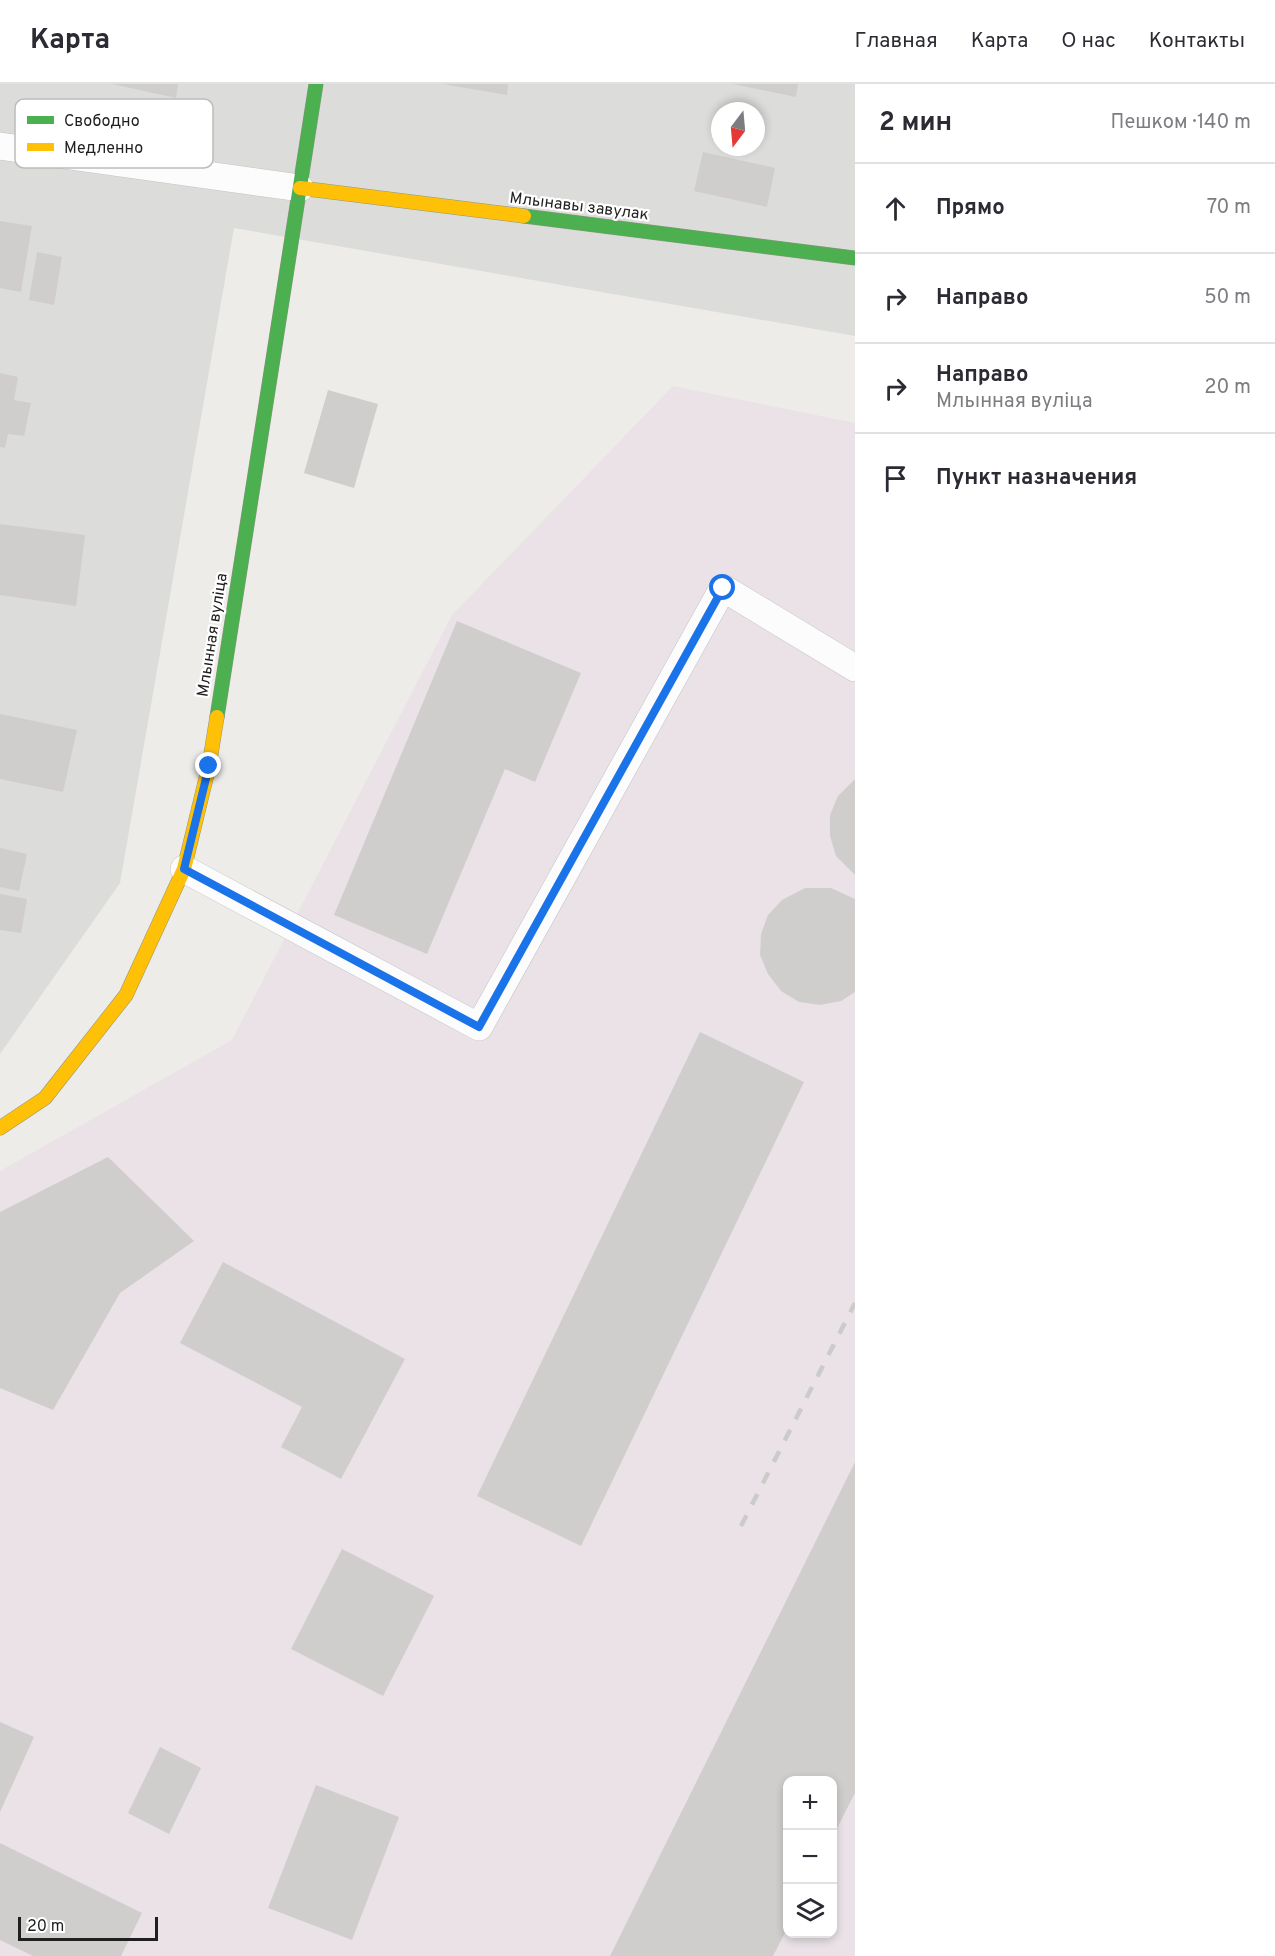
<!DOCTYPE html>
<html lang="ru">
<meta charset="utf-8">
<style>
:root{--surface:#fff;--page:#f2f2f3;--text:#2b2b33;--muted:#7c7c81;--line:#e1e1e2}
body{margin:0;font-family:Overpass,sans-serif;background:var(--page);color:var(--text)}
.controls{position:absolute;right:18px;bottom:18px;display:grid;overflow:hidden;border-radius:12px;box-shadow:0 3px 9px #0003}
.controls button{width:54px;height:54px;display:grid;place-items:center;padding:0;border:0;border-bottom:2px solid var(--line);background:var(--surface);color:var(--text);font:30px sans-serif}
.compass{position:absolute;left:711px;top:18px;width:54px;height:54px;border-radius:50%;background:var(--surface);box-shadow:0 3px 9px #0003;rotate:196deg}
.scale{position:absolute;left:18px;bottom:15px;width:140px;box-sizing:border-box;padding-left:6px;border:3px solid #1f1f1f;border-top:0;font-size:16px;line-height:21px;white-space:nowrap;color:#1f1f1f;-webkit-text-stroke:4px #fff;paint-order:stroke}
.stop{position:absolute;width:18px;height:18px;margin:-14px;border:4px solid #1a73e8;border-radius:50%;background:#fff}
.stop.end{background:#1a73e8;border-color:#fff;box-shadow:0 2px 6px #0008}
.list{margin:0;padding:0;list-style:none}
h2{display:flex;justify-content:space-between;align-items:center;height:78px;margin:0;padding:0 24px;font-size:26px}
h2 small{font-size:20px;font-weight:400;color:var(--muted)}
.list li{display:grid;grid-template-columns:39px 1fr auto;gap:18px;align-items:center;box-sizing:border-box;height:90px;padding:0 24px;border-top:2px solid var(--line)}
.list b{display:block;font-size:22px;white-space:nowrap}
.list p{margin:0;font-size:20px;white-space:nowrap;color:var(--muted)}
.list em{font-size:20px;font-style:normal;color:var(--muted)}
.icon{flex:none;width:33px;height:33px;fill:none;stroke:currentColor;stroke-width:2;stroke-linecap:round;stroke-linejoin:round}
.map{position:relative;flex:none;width:855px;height:1872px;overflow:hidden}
header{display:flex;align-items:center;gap:36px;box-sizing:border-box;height:84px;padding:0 30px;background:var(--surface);border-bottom:2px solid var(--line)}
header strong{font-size:28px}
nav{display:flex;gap:33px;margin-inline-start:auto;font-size:21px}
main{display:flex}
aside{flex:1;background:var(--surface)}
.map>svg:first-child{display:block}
.residential{fill:#dcdcda;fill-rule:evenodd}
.industrial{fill:#eae2e6;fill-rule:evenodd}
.building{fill:#d0cecc}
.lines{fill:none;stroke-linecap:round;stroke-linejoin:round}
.lane-casing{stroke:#c4c4c2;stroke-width:28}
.fast-casing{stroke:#929583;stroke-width:15}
.slow-casing{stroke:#929583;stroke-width:15}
.lane{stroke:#fcfcfc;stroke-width:27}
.fast{stroke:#4caf50;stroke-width:14}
.slow{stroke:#ffc107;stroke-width:14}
.rail{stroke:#cbcbca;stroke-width:4.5;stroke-dasharray:12 12;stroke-linecap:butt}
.route{stroke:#1a73e8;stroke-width:8}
.labels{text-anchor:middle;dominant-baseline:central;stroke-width:4.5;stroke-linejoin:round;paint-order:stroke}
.street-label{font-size:16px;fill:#1f1f1f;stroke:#fff}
.key{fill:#fff;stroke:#bcbcbc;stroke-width:1.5}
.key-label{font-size:16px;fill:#1f1f1f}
</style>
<header>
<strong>Карта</strong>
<nav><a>Главная</a><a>Карта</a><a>О нас</a><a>Контакты</a></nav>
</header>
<main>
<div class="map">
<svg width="855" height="1872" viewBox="0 0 855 1872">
<rect width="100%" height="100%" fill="#edece9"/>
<!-- residential -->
<path class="residential" d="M 0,0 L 855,0 L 855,252 L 234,144 L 120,799 L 0,970 ZM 720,27 L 756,27 L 756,63 L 720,63 Z"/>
<!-- industrial -->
<path class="industrial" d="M 673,302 L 855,339 L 855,1872 L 0,1872 L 0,1087 L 232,956 L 452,531 ZM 788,1696 L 832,1696 L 832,1850 L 788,1850 Z"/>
<!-- building -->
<g class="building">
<polygon points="112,0 178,0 176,14"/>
<polygon points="442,0 508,0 507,11"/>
<polygon points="733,0 798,0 796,13"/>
<polygon points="703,68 775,84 767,123 694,107"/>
<polygon points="0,137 32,142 21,208 0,204"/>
<polygon points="37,168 62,173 54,221 29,216"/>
<polygon points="0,289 18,293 14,316 31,319 24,352 8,350 5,364 0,363"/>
<polygon points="328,306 378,320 354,404 304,389"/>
<polygon points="0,440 85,451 76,522 0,511"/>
<polygon points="457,537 581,589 535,698 505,685 427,870 334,831"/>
<polygon points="0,630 77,646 63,708 0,695"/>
<polygon points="855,695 855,791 836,772 830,752 830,731 838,712"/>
<polygon points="0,764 27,770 19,807 0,803"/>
<polygon points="805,804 831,804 855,815 855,908 841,917 820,921 799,918 781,907 768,890 760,871 761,850 768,831 782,816"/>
<polygon points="0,810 27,815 21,849 0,846"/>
<polygon points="700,948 804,998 581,1462 477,1412"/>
<polygon points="108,1073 194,1157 120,1209 53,1326 0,1304 0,1128"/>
<polygon points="223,1178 405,1275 341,1395 281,1363 302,1323 180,1259"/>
<polygon points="855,1378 855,1709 832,1754 832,1696 788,1696 788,1843 773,1872 610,1872"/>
<polygon points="342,1465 434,1512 383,1612 291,1565"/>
<polygon points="0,1638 34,1653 0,1728"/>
<polygon points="160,1663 201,1684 169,1750 128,1729"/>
<polygon points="316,1701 399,1733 352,1856 268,1824"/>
<polygon points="0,1759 142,1829 121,1872 33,1872 0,1856"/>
</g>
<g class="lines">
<!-- lane casing -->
<g class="lane-casing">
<g id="lane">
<polyline points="0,62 300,104"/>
<polyline points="184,785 479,943 723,504 855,584"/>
</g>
</g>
<!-- fast casing -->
<g class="fast-casing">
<g id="fast">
<polyline points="524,132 855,174"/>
<polyline points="217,633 316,0"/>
</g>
</g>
<!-- slow casing -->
<g class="slow-casing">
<g id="slow">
<polyline points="300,104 524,132"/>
<polyline points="0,1044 45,1014 126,911 184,785 209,682 217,633"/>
</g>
</g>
<!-- lane -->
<use href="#lane" class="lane"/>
<!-- fast -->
<use href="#fast" class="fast"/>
<!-- slow -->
<use href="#slow" class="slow"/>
<!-- rail -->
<polyline class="rail" points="741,1442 855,1219"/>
</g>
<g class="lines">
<!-- route -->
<polyline class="route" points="209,682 184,785 479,943 723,504"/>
</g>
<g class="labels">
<!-- street labels -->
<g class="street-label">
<text transform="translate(579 123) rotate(7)">Млынавы завулак</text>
<text transform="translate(213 551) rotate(-81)">Млынная вуліца</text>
</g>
</g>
<!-- legend -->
<rect x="15" y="15" width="198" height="69" rx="9" class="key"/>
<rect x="27" y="32" width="27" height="8" fill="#4caf50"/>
<rect x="27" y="59" width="27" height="8" fill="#ffc107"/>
<g class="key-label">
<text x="64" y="42">Свободно</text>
<text x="64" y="69">Медленно</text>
</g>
</svg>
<div class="controls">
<button>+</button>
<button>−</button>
<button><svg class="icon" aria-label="layers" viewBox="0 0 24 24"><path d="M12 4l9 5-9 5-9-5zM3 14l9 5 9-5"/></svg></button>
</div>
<svg class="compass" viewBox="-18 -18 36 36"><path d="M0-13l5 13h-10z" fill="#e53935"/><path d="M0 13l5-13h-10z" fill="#7c7c81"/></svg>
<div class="scale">20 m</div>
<div class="stop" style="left:723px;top:504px"></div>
<div class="stop end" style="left:209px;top:682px"></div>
</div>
<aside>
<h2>2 мин<small>Пешком · 140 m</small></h2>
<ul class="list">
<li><svg class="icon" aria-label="ahead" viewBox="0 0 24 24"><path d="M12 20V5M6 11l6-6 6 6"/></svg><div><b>Прямо</b></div><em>70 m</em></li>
<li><svg class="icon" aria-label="right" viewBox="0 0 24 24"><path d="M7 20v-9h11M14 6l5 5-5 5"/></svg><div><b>Направо</b></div><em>50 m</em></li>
<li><svg class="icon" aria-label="right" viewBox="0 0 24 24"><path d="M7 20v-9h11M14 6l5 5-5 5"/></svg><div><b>Направо</b><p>Млынная вуліца</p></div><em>20 m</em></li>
<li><svg class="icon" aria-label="arrive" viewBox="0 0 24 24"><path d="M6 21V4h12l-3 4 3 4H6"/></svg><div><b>Пункт назначения</b></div></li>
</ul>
</aside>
</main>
